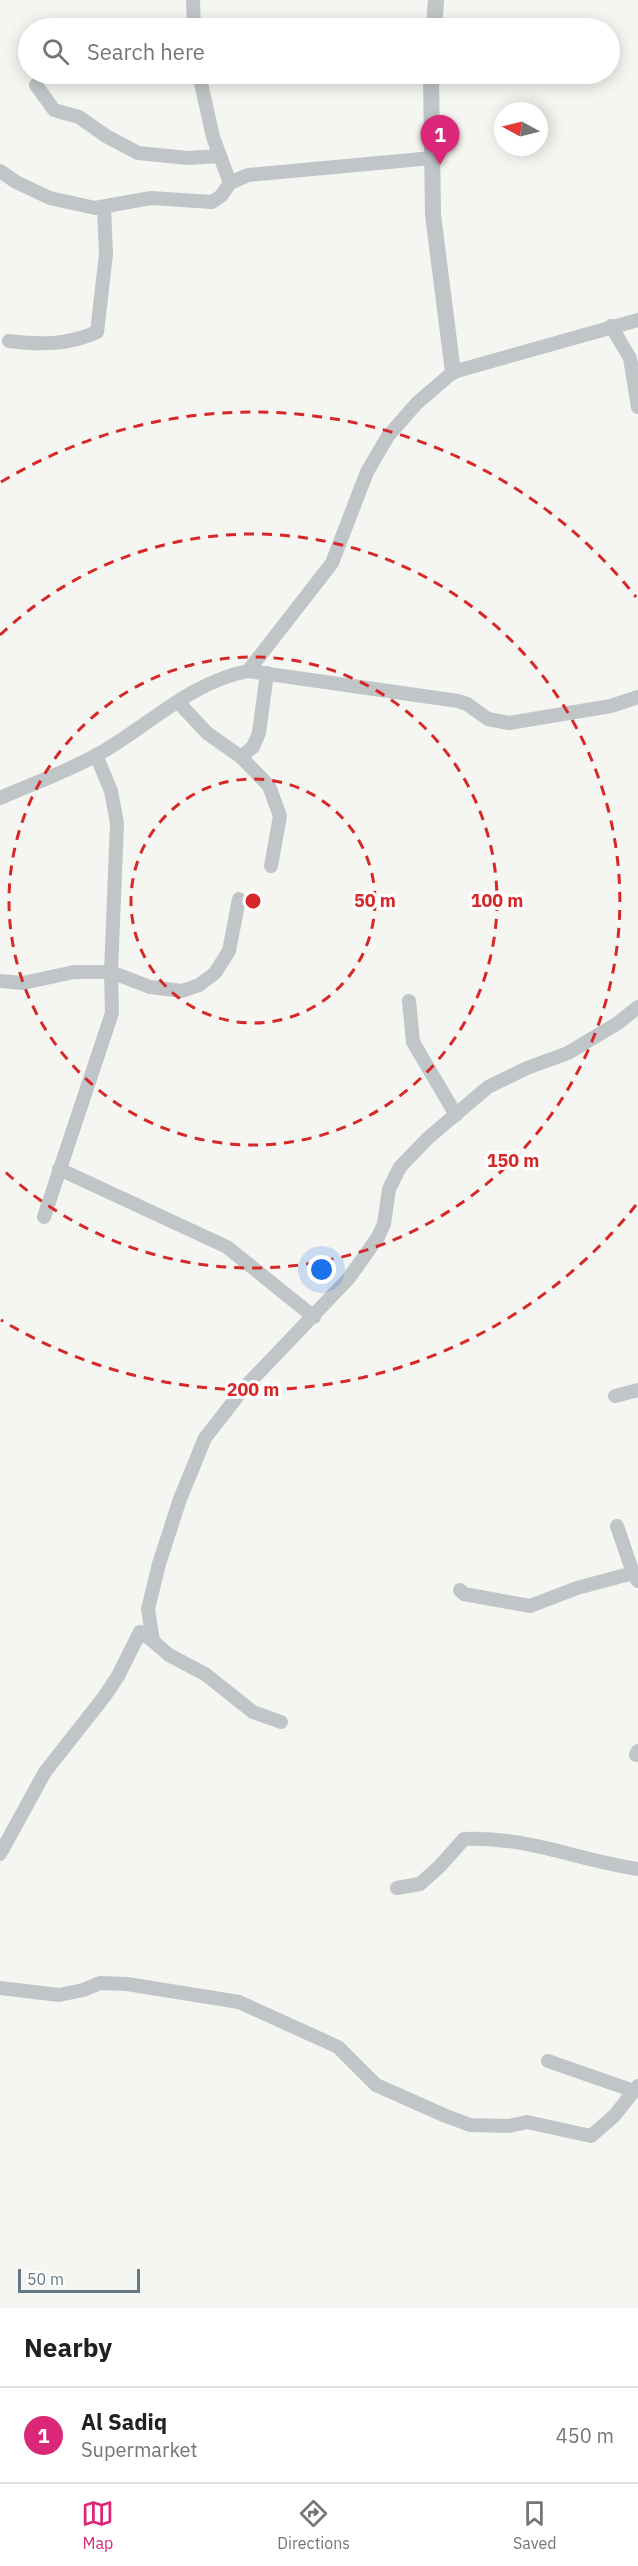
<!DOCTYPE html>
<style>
:root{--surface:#fff;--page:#f2f2f2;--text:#202124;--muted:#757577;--line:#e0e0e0;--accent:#db2777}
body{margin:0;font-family:"IBM Plex Sans",sans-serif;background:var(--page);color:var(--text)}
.compass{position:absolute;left:494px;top:102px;width:54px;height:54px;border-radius:50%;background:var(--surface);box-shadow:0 3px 15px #0003;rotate:277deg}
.scale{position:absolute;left:18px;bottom:15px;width:122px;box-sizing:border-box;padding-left:6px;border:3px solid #637784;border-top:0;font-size:16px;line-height:21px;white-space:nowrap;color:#637784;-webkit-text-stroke:4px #fff;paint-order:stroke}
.you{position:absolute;left:322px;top:1270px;width:21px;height:21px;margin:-15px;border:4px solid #fff;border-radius:50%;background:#1a73e8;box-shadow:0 0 0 9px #1a73e833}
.badge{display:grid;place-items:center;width:39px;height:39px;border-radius:50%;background:var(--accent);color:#fff;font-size:20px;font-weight:700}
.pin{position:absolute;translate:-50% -50px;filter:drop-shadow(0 2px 3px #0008)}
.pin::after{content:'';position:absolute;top:32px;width:21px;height:18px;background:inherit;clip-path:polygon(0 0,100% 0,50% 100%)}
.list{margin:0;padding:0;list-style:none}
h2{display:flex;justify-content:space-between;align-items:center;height:78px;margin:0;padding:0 24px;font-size:26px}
h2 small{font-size:20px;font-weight:400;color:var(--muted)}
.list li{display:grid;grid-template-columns:39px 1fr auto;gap:18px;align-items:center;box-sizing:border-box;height:96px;padding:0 24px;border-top:2px solid var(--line)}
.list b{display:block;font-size:22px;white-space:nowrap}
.list p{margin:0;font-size:20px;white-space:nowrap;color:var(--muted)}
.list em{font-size:20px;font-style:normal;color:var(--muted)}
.icon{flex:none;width:33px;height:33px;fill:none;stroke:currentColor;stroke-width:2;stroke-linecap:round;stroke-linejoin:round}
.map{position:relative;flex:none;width:638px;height:2308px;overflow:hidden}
.search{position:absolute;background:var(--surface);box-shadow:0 3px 15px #0003;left:18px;right:18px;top:18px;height:66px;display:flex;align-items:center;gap:15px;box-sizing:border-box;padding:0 21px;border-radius:33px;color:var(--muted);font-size:22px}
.sheet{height:174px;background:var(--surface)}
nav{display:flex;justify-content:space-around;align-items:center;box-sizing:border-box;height:84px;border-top:2px solid var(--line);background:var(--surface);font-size:16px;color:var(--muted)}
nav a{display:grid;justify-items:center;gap:3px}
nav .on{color:var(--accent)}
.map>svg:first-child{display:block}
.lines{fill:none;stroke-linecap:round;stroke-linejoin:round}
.minor{stroke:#c0c5c8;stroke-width:14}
.tertiary{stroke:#c0c5c8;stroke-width:16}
.ring{fill:none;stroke:#d62828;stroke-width:3;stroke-dasharray:10 8}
.centre{fill:#d62828;stroke:#fff;stroke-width:3}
.ring-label{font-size:18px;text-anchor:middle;font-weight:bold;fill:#d62828;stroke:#fff;stroke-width:6;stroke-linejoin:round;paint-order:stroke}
</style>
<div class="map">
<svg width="638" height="2308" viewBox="0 0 638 2308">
<rect width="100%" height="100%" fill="#f5f5f1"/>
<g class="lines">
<!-- minor -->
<g class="minor">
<polyline points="193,0 194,28"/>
<polyline points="199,74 213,137 230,183"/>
<polyline points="36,85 54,110 79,117 106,136 138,153 188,158 220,156"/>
<polyline points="0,171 16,182 50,198 95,208 151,198 212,202 221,196 230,183 248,175 432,158"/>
<polyline points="611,326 630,358 638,407"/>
<path d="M 9,341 C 41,345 68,345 97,332 L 106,254 L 104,208"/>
<polyline points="248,671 332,563 367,472 388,436 417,403 453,372 638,320"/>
<polyline points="178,702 207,733 241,757 253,747 259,733 267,673"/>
<polyline points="241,757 269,786 280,816 271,866"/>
<path d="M 0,798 C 32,784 66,772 97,755 C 149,726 188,683 248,671 L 458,701 L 467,704 L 488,719 L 509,723 L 611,706 L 638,697"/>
<polyline points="0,981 23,983 74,972 111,972 150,987 182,991 199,985 215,973 229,951 239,899"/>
<polyline points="409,1001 413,1042 456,1115"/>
<polyline points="59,1169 227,1247 314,1317"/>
<polyline points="44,1217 112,1013 111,972 117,823 111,791 96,755"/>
<polyline points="615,1396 638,1390"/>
<polyline points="617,1526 633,1573 638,1581"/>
<polyline points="460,1590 464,1594 530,1606 577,1588 633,1573"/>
<polyline points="150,1632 153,1641 169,1655 205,1674 253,1712 281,1722"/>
<polyline points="636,1755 638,1751"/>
<polyline points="0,1854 45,1772 104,1697 118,1676 140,1632 153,1641 148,1609 159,1564 180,1499 205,1438 244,1388 349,1278 378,1237 384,1224 389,1189 400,1167 428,1138 488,1087 527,1068 568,1053 618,1023 638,1007"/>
<path d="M 397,1888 L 420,1884 L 440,1866 L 464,1839 C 526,1836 578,1860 638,1869"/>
<polyline points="0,1988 59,1995 83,1990 100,1983 127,1984 239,2002 338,2047 376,2085 446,2116 470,2125 509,2126 527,2122 591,2136 614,2116 638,2086"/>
<polyline points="548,2061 634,2091"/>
</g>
<!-- tertiary -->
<g class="tertiary">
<polyline points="434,28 436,0"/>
<polyline points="431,74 433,215 453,372"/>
</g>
</g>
<!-- distance rings -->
<g class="ring">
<circle cx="253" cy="901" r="122"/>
<circle cx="253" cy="901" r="244"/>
<path d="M0 635A367 367 0 1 1 0 1167"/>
<path d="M636 1205A489 489 0 0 1 1 1320M1 482A489 489 0 0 1 636 597"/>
</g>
<circle cx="253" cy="901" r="9" class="centre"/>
<g class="ring-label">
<text x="375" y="907">50 m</text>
<text x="497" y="907">100 m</text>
<text x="513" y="1167">150 m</text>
<text x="253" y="1396">200 m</text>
</g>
</svg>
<svg class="compass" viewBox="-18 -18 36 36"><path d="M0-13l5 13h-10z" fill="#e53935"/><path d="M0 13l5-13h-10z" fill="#757577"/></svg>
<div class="scale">50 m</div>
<div class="you"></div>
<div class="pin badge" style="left:440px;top:165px">1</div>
<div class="search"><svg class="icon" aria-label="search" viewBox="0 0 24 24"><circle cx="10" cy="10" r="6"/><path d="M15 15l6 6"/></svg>Search here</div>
</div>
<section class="sheet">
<h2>Nearby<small></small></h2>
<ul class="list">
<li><span class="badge">1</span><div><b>Al Sadiq</b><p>Supermarket</p></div><em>450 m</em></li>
</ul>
</section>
<nav>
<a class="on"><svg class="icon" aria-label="map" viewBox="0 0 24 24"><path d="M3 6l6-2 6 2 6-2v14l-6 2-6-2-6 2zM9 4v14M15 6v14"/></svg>Map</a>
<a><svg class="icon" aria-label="directions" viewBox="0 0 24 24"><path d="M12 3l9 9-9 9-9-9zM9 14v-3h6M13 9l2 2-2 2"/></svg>Directions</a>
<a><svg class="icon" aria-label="saved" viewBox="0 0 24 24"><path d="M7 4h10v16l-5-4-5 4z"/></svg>Saved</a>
</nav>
